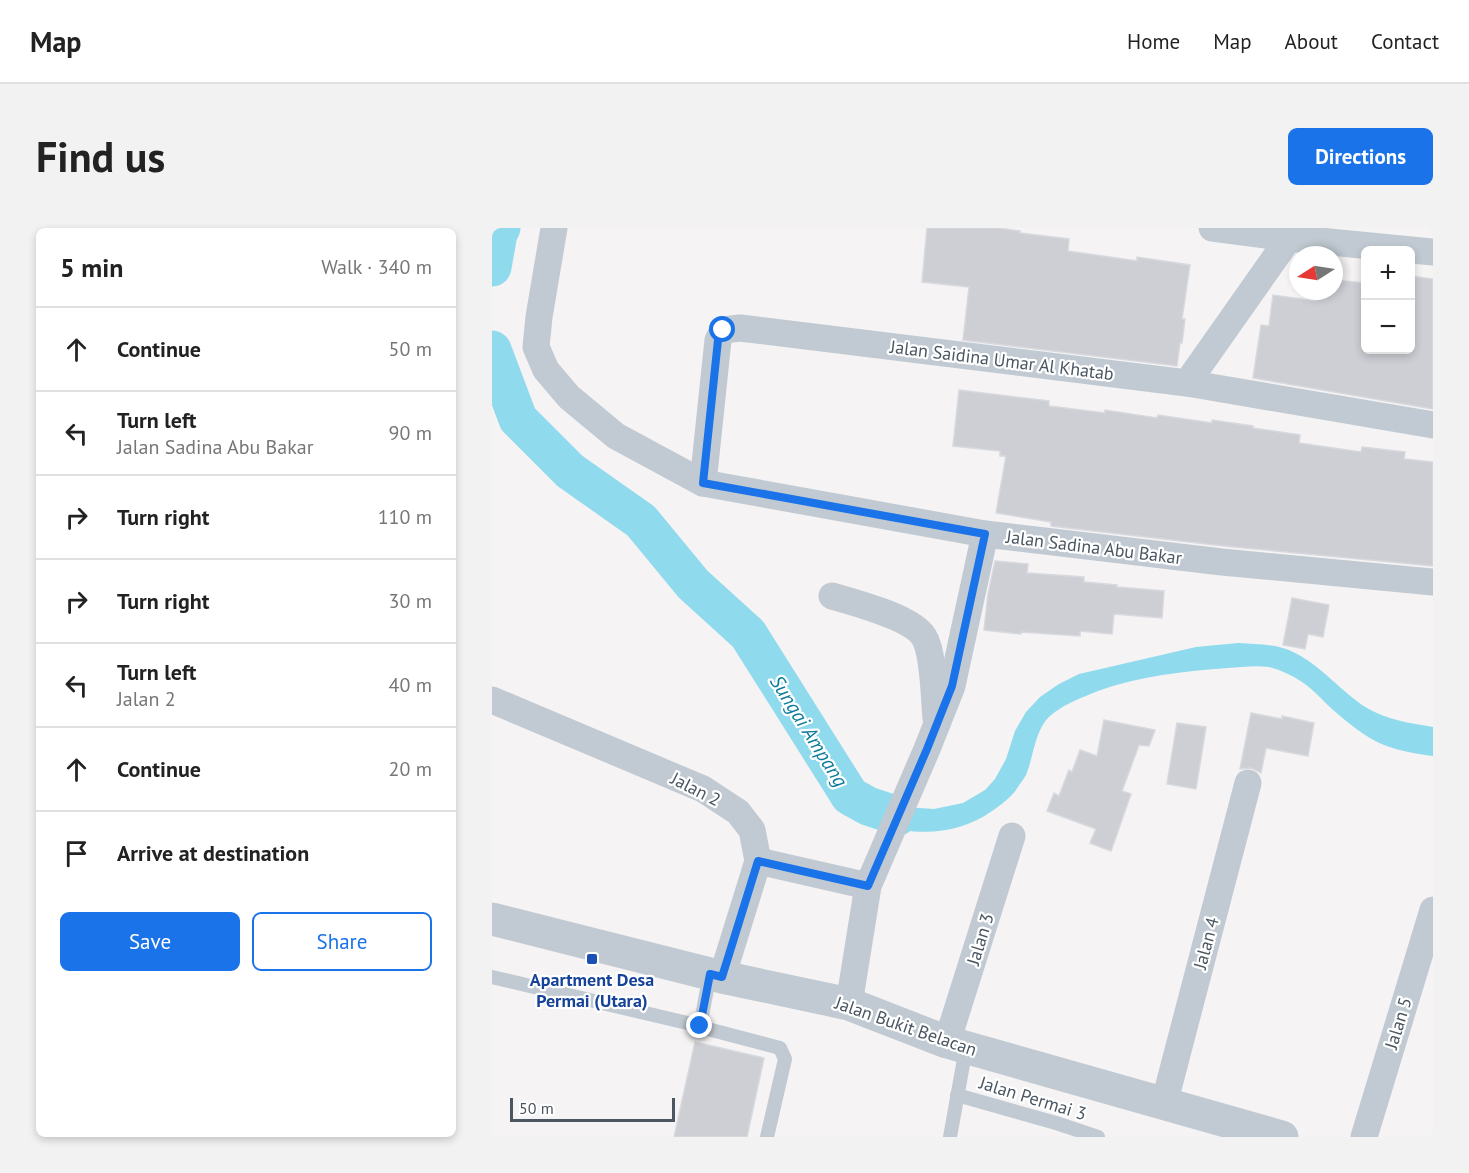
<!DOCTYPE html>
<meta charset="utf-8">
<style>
:root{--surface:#fff;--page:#f2f2f2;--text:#222;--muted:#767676;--line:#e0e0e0;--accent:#1a73e8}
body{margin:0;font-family:"PT Sans",sans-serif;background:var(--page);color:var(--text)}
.controls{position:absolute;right:18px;top:18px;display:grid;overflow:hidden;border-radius:9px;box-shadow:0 3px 9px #0003}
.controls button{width:54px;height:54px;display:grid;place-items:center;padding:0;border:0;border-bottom:2px solid var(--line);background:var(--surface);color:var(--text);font:30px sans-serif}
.compass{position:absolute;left:797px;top:18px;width:54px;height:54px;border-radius:50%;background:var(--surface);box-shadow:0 3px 9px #0003;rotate:258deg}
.scale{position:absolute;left:18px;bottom:15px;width:165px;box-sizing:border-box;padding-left:6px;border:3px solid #4a5661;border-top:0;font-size:16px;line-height:21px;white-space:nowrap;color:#4a5661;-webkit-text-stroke:4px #fff;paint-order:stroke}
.stop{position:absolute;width:18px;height:18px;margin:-14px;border:4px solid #1a73e8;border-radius:50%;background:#fff}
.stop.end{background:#1a73e8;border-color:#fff;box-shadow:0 2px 6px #0008}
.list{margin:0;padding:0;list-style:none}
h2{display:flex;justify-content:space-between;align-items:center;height:78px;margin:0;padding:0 24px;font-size:26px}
h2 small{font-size:20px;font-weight:400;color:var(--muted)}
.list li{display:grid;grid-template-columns:39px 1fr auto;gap:18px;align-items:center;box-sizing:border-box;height:84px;padding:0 24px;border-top:2px solid var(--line)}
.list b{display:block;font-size:22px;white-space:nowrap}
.list p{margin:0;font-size:20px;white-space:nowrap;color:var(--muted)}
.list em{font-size:20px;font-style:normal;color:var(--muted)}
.actions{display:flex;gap:12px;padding:18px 24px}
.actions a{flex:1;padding:14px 0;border:2px solid var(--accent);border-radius:9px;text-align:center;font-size:21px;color:var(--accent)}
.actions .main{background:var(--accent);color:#fff}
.icon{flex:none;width:33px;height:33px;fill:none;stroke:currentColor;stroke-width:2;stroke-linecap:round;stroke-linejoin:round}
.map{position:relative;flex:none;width:941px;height:909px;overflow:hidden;border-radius:9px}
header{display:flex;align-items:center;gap:36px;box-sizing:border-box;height:84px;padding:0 30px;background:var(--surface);border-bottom:2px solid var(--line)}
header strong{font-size:28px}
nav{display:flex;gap:33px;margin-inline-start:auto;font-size:21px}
.intro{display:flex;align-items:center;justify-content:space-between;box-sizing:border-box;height:144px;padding:0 36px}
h1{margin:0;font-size:42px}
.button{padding:15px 27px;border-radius:9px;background:var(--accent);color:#fff;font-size:21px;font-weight:700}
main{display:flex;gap:36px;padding:0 36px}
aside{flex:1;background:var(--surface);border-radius:9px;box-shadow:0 3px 9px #0003}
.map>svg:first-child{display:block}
.water{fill:#90daee}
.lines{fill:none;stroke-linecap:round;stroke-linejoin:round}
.river{stroke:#90daee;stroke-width:39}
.building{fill:#cdcfd5;stroke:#d7d9de;stroke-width:1.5}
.service{stroke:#c1cad2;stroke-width:14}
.minor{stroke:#c1cad2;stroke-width:27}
.tertiary{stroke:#c1cad2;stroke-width:33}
.route{stroke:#1a73e8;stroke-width:8}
.transit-dot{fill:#1a4fb4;stroke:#fff;stroke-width:2}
.labels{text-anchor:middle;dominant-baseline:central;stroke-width:4.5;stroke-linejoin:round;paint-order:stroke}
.street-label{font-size:18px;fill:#4a5661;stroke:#fff}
.transit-label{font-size:18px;font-weight:bold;fill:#164399;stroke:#fff}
.water-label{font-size:20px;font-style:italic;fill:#0c7c9b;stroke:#fff}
</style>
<header>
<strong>Map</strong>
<nav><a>Home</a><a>Map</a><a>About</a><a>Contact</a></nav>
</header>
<div class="intro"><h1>Find us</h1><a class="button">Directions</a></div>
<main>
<aside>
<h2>5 min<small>Walk · 340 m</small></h2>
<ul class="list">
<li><svg class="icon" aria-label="ahead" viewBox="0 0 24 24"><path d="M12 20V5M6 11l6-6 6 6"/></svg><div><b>Continue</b></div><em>50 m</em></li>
<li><svg class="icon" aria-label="left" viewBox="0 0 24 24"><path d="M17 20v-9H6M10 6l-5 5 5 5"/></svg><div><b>Turn left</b><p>Jalan Sadina Abu Bakar</p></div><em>90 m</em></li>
<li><svg class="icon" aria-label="right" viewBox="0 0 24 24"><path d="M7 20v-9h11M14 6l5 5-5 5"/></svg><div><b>Turn right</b></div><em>110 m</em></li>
<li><svg class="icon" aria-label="right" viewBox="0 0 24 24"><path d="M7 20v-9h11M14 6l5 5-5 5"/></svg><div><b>Turn right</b></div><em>30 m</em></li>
<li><svg class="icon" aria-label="left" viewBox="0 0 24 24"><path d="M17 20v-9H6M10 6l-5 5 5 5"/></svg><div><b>Turn left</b><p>Jalan 2</p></div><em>40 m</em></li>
<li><svg class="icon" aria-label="ahead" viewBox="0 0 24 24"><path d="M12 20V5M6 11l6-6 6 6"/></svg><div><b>Continue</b></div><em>20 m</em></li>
<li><svg class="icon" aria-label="arrive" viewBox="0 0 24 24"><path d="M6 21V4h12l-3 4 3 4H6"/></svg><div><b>Arrive at destination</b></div></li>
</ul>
<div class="actions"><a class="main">Save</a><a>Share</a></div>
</aside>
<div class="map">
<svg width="941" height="909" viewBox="0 0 941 909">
<rect width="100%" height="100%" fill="#f5f3f3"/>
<!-- water -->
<path class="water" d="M 746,415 C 764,416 785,416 801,424 C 829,437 849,464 875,480 C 895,492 918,495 941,499 L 941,528 C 925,526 907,523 892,517 C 874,510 855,494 840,481 C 830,472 821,461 810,454 C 800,447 788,442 777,439 C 764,437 748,439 736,440 C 693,443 647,448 606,463 C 589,470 563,479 552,495 C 542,510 541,530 534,547 C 531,552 527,557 524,562 C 518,570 509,577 500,583 C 456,614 394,610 353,574 L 362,561 L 394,574 L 413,579 L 442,581 L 471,575 L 493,562 L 503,551 L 514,531 L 523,503 L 534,484 L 548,469 L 567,456 L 587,446 L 704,419 Z"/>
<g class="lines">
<!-- river -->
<g class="river">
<polyline points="0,39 6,5 9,0"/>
<polyline points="0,122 26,191 78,243 149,293 201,356 256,406 358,568 376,578 406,588"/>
</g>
</g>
<!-- building -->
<g class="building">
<polygon points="435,0 507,0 528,3 528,5 577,11 576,23 645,33 645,29 698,37 690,91 693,91 690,115 688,115 685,138 471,112 477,59 430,54"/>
<polygon points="918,48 941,51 941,181 761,150 769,97 777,98 781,67 824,73 825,63 842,63 842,52 873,55 873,122 896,122 918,124"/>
<polygon points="467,162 557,173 557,178 613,185 613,182 665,190 666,187 720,195 720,192 761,198 761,200 808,207 807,215 869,224 870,219 913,224 912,231 941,234 941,338 732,318 559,298 559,294 504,285 514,228 508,228 508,223 461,218"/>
<polygon points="503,333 536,336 535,345 592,349 592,354 625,357 625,359 672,363 670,390 622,386 620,406 588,403 588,408 529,404 529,406 492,402 496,366"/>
<polygon points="800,370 837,377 831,409 816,406 813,421 791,417"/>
<polygon points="759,485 790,491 790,488 822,495 816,528 774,520 769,545 759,540 748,541"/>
<polygon points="612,492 663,502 657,518 647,517 630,563 639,566 619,623 598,615 604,601 555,583 562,565 567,568 577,542 580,544 588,522 605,528"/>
<polygon points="685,495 714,499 704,561 675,556"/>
<polygon points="203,814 272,830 255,909 182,909"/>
</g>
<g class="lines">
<!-- service -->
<g class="service">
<polyline points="218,745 208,799 288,820 293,831 275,909"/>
<polyline points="0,749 208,798"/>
<polyline points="465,867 564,895 606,909"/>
<polyline points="458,909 474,820"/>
</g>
<!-- minor -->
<g class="minor">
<polyline points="62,0 47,89 44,119 54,142 77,169 124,208 211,255 493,306 730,334 941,354"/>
<polyline points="720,0 797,10 941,24"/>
<polyline points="695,155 797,10 802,0"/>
<polyline points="211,255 226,112 231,102 248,100 695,155 941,197"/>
<path d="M 340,368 C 363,375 420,389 432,409 C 442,425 442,471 444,491"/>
<polyline points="0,472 211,561 246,584 260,602 266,633 230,749"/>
<polyline points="266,633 376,658"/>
<polyline points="357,776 376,658 435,521 460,458 493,306"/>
<polyline points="455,814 520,608"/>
<polyline points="672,876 756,555"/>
<polyline points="872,909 941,682"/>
</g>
<!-- tertiary -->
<polyline class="tertiary" points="0,691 230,749 357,776 455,814 790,909"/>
</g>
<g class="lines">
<!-- route -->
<polyline class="route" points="208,798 218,746 230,749 266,633 376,658 435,521 460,458 493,306 211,255 226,112 231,102"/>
</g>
<!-- markers -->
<rect class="transit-dot" x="94" y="725" width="12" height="12" rx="3"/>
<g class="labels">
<!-- street labels -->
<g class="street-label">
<text transform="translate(510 132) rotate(7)">Jalan Saidina Umar Al Khatab</text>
<text transform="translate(602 319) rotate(7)">Jalan Sadina Abu Bakar</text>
<text transform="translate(204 561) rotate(27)">Jalan 2</text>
<text transform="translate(488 711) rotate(-73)">Jalan 3</text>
<text transform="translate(714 715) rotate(-75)">Jalan 4</text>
<text transform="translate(906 795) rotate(-73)">Jalan 5</text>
<text transform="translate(414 798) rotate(19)">Jalan Bukit Belacan</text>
<text transform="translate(541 870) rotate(17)">Jalan Permai 3</text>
</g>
<!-- transit labels -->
<g class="transit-label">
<text x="100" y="751">Apartment Desa<tspan x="100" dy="21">Permai (Utara)</tspan></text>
</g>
<!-- water labels -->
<g class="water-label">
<text transform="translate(317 503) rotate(58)">Sungai Ampang</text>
</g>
</g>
</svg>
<div class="controls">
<button>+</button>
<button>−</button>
</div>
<svg class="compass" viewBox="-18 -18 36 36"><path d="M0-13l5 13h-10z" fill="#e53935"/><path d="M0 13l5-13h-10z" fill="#767676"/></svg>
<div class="scale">50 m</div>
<div class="stop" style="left:231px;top:102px"></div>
<div class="stop end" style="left:208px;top:798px"></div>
</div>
</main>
